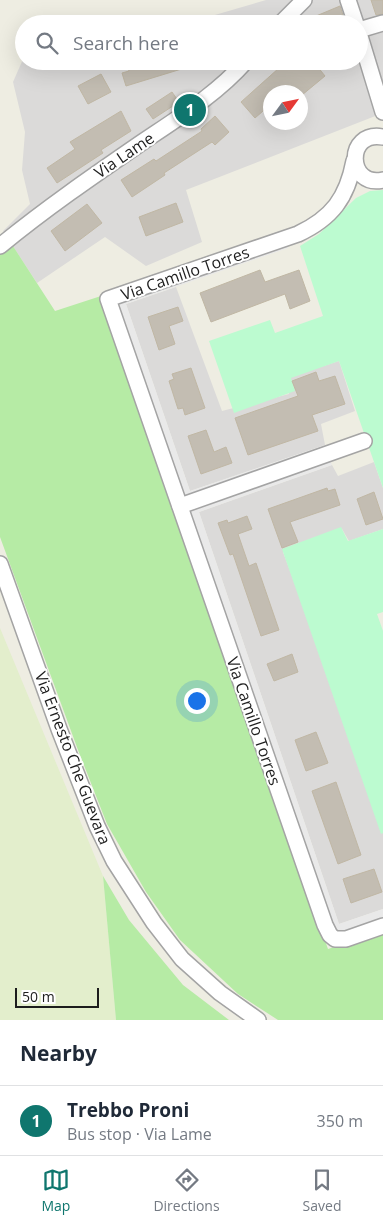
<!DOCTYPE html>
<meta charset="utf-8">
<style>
:root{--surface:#fff;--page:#f6f6f7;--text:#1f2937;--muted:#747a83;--line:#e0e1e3;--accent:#0f766e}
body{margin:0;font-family:"Open Sans",sans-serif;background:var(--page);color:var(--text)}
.compass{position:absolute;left:263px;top:85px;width:45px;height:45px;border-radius:50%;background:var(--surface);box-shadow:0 5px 20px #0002;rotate:57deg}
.scale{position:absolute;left:15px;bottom:12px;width:84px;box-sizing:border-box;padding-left:5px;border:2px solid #1d1d1d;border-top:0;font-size:14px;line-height:18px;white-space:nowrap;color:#1d1d1d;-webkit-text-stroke:4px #fff;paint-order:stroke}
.you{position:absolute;left:196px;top:700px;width:18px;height:18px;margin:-12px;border:4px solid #fff;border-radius:50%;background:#1a73e8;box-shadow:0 0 0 8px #1a73e833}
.badge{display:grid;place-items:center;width:32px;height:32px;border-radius:50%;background:var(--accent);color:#fff;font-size:16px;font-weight:700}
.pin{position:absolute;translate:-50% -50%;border:2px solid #fff;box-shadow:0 1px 5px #0006}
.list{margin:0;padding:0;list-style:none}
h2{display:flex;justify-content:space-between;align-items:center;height:65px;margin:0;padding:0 20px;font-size:21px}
h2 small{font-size:16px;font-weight:400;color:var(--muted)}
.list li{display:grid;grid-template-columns:32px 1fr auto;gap:15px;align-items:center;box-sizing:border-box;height:70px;padding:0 20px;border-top:1px solid var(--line)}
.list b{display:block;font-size:19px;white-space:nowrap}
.list p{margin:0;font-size:16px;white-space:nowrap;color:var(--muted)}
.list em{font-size:16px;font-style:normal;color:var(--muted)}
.icon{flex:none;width:28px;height:28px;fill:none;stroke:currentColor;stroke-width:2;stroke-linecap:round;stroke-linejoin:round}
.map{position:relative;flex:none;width:383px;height:1020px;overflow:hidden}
.search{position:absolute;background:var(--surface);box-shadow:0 5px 20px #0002;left:15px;right:15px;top:15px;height:55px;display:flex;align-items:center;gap:12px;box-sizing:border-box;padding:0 18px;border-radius:28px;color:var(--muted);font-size:19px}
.sheet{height:135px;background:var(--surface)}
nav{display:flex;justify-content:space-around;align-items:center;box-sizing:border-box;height:70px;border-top:1px solid var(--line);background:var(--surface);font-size:14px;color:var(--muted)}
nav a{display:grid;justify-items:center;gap:2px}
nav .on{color:var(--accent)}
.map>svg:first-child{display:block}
.residential{fill:#dbdad9;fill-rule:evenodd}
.farmland{fill:#e3eecc}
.grass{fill:#b6eba5}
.park{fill:#bcfbd0}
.parking{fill:#e9e9e9}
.building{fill:#c3bdb2;stroke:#c0b7a4}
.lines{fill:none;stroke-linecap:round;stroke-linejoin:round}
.minor-casing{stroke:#a4a4a4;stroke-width:18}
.minor{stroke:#fff;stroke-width:15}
.labels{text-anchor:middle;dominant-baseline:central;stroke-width:4;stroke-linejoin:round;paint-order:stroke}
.street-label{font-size:16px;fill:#1d1d1d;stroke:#fff}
</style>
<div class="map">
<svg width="383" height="1020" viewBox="0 0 383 1020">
<rect width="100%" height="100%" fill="#eeede2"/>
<!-- residential -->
<g class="residential">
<path d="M 266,0 L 383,0 L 383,113 L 186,190 L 202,242 L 146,266 L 105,237 L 37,283 L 3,231 L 30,204 L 22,170 L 25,132 L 13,82 L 24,57 L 24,61 L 359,61 L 359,24 L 184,24 ZM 270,92 L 300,92 L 300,122 L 270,122 Z"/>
<polygon points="176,287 222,411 289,394 286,378 339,361 355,411 321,424 325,445 190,491 126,304"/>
<polygon points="374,462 383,488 383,529 349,541 342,529 283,552 383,819 383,909 339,924 199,512 332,465 338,476"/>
</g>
<!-- farmland -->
<polygon class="farmland" points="0,628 103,876 116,1020 0,1020"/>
<!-- grass -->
<g class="grass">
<polygon points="11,243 55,311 101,296 328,949 383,931 383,1020 278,1020 238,994 180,940 146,892 107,824 78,750 0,537 0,254"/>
<polygon points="103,876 129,920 183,985 229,1020 116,1020"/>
</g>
<!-- park -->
<g class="park">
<polygon points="383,190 383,488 339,361 291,378 295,391 234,413 209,341 270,320 275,333 323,316 300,246 319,234 356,198 370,191"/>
<polygon points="341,527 348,541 383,529 383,612 377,614 383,631 383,833 381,834 282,549"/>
</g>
<!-- parking -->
<g class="parking">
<polygon points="288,243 288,248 126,304 190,491 325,445 327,451 184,499 115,304"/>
<polygon points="330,460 332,465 199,512 339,924 383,909 383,919 344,933 332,932 189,512 194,508"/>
</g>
<!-- building -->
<g class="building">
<polygon points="371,0 383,0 383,14 376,15"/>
<polygon points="340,6 346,24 297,24"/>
<polygon points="126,61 201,61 201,63 126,86 122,73 129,71"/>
<polygon points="274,61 313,61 325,76 302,95 300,92 270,92 270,105 255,118 241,102 279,68"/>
<polygon points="101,74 111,92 88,104 78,86"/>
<polygon points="172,92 179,102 153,119 146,109"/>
<polygon points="121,111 131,131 101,150 103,153 57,183 47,168 75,149 70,142"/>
<polygon points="215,116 229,132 215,145 212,142 164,173 165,175 132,197 121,180 154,159 156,161 202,131 201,129"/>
<polygon points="176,203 183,222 146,236 139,217"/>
<polygon points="87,204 102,223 65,251 51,231"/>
<polygon points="260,270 265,282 299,270 310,301 290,309 285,294 211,322 200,293"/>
<polygon points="178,307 183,321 169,326 175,344 159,350 148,317"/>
<polygon points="191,368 205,408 185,415 183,408 178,409 169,381 174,379 172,374"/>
<polygon points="316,372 319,381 335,376 345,404 312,415 318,431 248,455 235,418 298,396 292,381"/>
<polygon points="206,430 214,452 226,447 232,463 201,474 188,436"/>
<polygon points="327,488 328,491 335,489 340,505 290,522 298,542 282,548 268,509"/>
<polygon points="374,492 383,519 366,525 357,499"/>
<polygon points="247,516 252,529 238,534 249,566 256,563 279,630 261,636 233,554 230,555 218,523 227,520 228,523"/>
<polygon points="292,654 298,672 274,681 267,664"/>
<polygon points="316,732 328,763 306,771 295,740"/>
<polygon points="336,782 361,855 338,864 312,791"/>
<polygon points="374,869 382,892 351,903 343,879"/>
</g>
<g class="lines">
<!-- minor casing -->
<g class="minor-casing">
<g id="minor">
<polyline points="348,0 356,24"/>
<polyline points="280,24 304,0"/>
<polyline points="359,30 383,23"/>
<polyline points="359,33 383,112"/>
<path d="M 383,137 C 345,130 347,188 383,180"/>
<path d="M 354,161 C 347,198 332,218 298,234 L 108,299 L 325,925 L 330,935 L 335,939 L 346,939 L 383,926"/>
<path d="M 0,246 C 45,209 93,176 141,143 C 178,118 217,94 246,61"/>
<polyline points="180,506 364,441"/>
<polyline points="0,564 59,729 97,826 114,861 154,923 182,959 220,993 258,1020"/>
</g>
</g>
<!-- minor -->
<use href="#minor" class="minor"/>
</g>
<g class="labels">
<!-- street labels -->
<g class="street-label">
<text transform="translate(124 155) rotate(-34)">Via Lame</text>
<text transform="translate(185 273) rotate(-19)">Via Camillo Torres</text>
<text transform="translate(254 721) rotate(71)">Via Camillo Torres</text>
<text transform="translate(73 758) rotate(69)">Via Ernesto Che Guevara</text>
</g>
</g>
</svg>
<svg class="compass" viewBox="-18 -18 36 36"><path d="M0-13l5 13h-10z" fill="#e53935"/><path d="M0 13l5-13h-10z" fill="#747a83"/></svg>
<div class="scale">50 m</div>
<div class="you"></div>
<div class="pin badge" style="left:190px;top:110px">1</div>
<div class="search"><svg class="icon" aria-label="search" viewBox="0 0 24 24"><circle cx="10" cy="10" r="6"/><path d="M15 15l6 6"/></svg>Search here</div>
</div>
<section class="sheet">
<h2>Nearby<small></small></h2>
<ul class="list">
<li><span class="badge">1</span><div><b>Trebbo Proni</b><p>Bus stop · Via Lame</p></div><em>350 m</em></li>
</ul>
</section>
<nav>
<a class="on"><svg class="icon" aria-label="map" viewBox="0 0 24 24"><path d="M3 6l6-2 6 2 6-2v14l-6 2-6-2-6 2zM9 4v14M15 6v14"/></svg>Map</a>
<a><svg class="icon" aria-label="directions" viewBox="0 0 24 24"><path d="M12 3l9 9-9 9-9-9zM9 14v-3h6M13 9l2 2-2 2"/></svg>Directions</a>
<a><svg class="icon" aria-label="saved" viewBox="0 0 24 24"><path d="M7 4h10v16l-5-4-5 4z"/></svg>Saved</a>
</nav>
